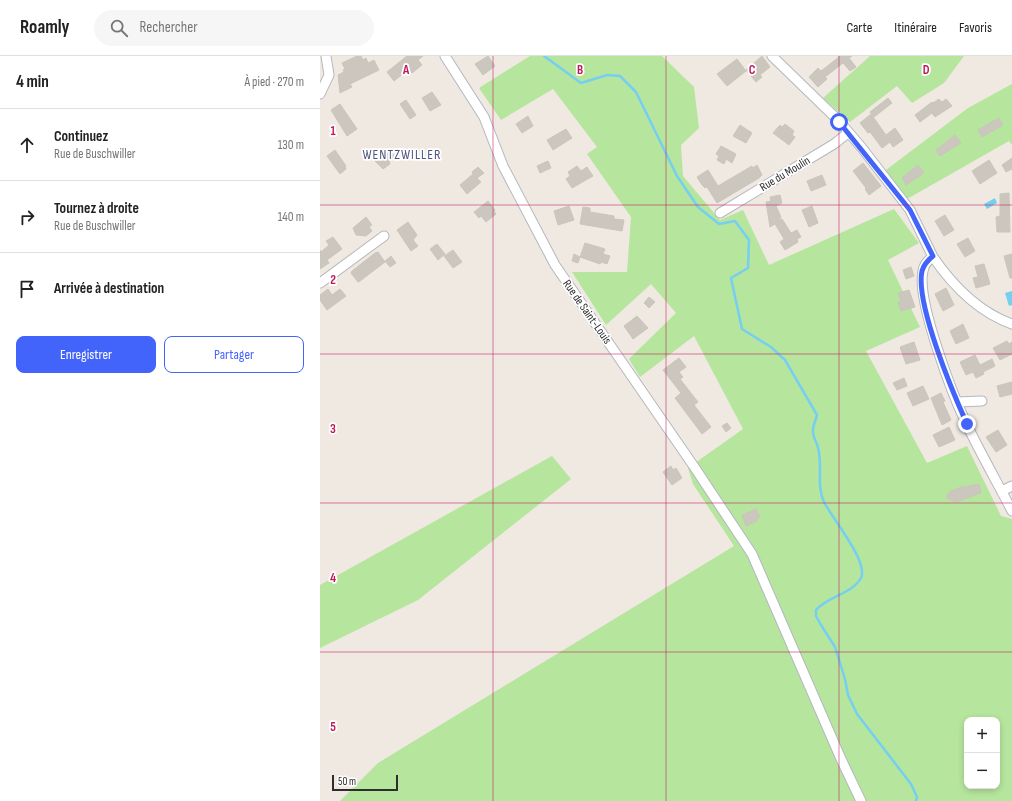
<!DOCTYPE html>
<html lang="fr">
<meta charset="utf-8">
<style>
:root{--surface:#fff;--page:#f6f6f6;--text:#222;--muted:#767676;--line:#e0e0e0;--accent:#4264fb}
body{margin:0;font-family:"Sofia Sans Condensed",sans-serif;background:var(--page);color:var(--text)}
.controls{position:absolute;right:12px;bottom:12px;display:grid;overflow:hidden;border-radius:8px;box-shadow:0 2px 6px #0003}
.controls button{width:36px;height:36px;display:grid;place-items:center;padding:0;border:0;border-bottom:1px solid var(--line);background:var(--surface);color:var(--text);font:20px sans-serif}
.scale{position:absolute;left:12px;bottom:10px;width:66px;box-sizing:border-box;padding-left:4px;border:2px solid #2e2e2e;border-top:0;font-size:11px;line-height:14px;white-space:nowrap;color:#2e2e2e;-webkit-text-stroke:3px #fff;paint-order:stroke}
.stop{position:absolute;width:12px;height:12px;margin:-9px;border:3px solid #4264fb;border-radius:50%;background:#fff}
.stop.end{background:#4264fb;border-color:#fff;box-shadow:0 1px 4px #0008}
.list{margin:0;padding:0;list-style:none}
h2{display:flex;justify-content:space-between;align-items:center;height:52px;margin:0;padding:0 16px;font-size:17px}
h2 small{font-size:13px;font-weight:400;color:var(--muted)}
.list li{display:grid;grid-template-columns:26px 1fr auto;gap:12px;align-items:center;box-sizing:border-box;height:72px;padding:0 16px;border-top:1px solid var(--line)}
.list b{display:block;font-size:15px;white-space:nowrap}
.list p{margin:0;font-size:13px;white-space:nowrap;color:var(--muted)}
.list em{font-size:13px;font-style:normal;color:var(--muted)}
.actions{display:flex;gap:8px;padding:12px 16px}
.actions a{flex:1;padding:9px 0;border:1px solid var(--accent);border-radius:8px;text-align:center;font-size:14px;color:var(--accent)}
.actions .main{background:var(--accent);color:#fff}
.icon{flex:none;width:22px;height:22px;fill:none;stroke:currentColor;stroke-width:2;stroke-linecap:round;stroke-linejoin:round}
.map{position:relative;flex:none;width:692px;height:745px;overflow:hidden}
header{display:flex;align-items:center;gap:24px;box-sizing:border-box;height:56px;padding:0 20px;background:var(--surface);border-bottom:1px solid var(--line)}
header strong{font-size:19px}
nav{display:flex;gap:22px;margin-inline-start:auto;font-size:14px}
.search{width:280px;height:36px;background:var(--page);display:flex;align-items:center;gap:10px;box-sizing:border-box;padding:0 14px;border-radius:22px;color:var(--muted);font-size:15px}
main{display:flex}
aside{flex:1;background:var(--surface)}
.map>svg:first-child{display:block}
.green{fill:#b6e59e;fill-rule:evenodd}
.water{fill:#75cff0}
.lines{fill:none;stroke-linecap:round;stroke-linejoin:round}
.stream{stroke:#75cff0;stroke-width:2.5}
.building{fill:#cbc7bf;stroke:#cbc5ba}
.minor-casing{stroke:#b4b7c1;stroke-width:11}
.minor{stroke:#fff;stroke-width:9}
.route{stroke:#4264fb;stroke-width:5}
.grid{fill:none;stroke:#c2185b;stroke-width:1;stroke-opacity:0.55}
.labels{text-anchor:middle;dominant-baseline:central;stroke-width:3.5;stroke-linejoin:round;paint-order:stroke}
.street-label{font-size:12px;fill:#2e2e2e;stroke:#fff}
.quarter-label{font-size:14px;letter-spacing:1px;fill:#4d5680;stroke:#fff}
.grid-label{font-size:13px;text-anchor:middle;font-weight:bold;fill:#c2185b;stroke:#fff;stroke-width:3.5;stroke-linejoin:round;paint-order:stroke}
</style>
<header>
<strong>Roamly</strong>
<div class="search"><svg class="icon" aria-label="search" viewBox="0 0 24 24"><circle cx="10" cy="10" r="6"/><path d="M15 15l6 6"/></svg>Rechercher</div>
<nav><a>Carte</a><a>Itinéraire</a><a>Favoris</a></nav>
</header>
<main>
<aside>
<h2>4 min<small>À pied · 270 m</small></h2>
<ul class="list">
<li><svg class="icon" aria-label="ahead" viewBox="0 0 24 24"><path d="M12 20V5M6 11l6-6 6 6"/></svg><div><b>Continuez</b><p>Rue de Buschwiller</p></div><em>130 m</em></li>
<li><svg class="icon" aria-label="right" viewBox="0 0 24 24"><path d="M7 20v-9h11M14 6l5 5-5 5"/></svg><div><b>Tournez à droite</b><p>Rue de Buschwiller</p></div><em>140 m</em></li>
<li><svg class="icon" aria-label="arrive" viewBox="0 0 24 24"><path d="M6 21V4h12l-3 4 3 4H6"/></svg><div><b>Arrivée à destination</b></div></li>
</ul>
<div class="actions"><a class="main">Enregistrer</a><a>Partager</a></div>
</aside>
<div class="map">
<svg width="692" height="745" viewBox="0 0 692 745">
<rect width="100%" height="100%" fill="#efe9e1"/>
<!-- green -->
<g class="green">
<path d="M 210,0 L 342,0 L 374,31 L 379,72 L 361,89 L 363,120 L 400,164 L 423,154 L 449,209 L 574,153 L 599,187 L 568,204 L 600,271 L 546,295 L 607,407 L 647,390 L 681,460 L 692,463 L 692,745 L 20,745 L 58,707 L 414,490 L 373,428 L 368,412 L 423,373 L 374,280 L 320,321 L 309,303 L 356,257 L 331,228 L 286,269 L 252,216 L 307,216 L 311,161 L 267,98 L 277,91 L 233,33 L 181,64 L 159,32 ZM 647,664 L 677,664 L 677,730 L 647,730 Z"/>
<polygon points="550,0 644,0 624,27 592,47 577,30 530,66 503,42"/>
<polygon points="692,28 692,89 689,85 587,143 566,114 648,52"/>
<polygon points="232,400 251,423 98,544 0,592 0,529"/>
</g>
<!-- water -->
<g class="water">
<polygon points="675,142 677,147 667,153 664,148"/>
<polygon points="692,235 692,249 689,250 685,237"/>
</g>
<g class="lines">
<!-- stream -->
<path class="stream" d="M 224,0 L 261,27 L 287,19 L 300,20 L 316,36 L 357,120 L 378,151 L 399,168 L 415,165 L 429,184 L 428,212 L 411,222 L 422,273 L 451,291 L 465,304 L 497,359 C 496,364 493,369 493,374 C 492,380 497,386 498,392 C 503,409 496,429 504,446 C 512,462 549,506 541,522 C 532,538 508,540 496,554 L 496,560 L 501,569 L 515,591 L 525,623 L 528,639 L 537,658 L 591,728 L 597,741 L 596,745"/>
</g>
<!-- building -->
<g class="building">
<polygon points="37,0 41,0 43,4 46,2 48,7 54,4 59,14 30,28 32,31 20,37 18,19 24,16 23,14 25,13 22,7"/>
<polygon points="87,0 103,0 98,4 102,9 92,17 89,13 74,25 67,16"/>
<polygon points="168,0 175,10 163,19 155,8"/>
<polygon points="442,0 450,11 440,19 442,21 436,26 426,14"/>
<polygon points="518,0 532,0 529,2 536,11 530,15 523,7 505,21 507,23 498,31 489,21 498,12 501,15 519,1"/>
<polygon points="417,3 426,15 407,30 397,18"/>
<polygon points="112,36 121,49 110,55 102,42"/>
<polygon points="568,42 572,47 554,61 550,56"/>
<polygon points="619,43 622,46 626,43 632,50 615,61 612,57 600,66 595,59 612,46 613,47"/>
<polygon points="86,44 96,59 90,63 80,48"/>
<polygon points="20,48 37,73 27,80 11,54"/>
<polygon points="551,58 566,79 575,72 583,84 573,91 570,86 562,92 550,76 548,77 540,67"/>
<polygon points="208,60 213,70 202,77 196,68"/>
<polygon points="679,62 683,69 662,81 658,74"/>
<polygon points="465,68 474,75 472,79 475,81 469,89 453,77 460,69 462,71"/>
<polygon points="420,69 432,77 426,87 413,80"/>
<polygon points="246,73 252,82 233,94 227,84"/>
<polygon points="635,79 641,87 620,100 616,94"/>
<polygon points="401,90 416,98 412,107 406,103 404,108 397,104 399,100 396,98"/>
<polygon points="15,94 26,110 25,111 26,113 20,118 7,100"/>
<polygon points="70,94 75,101 69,105 70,108 63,113 54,104"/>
<polygon points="692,102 692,113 686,116 682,109"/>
<polygon points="669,104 677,117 660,128 652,115"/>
<polygon points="228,105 231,112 220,117 217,110"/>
<polygon points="543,107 561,130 549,139 545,133 546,132 533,115"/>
<polygon points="437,109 442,119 439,122 397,147 387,131 385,132 382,129 377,121 388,114 398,130 432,110 433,112"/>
<polygon points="598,109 604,117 586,129 582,122"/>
<polygon points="257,110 261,115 267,111 273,120 252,132 246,123 250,120 248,116"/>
<polygon points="158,111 164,117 157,122 161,126 147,138 140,129 153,118 152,116"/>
<polygon points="502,119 506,129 491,135 487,125"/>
<polygon points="689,137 690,176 677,176 676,161 680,160 680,138"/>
<polygon points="460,139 462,147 456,150 461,161 459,164 462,163 471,177 477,174 481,181 477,183 478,186 465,194 460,186 464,183 455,168 450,171 446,146 451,145 450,141"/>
<polygon points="168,145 175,154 174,155 176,158 166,166 161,160 159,162 154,156"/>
<polygon points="249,150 254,164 238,169 234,155"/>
<polygon points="492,150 498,167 489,171 482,154"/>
<polygon points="263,151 270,152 270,156 294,160 294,163 304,164 302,175 260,168"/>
<polygon points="625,159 634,174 624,180 615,165"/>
<polygon points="46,161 52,169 49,171 52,175 46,180 36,179 33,172"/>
<polygon points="88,166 97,179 93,184 98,190 91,195 77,174"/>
<polygon points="13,181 22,193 7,204 9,207 0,213 0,194 1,196 9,189 6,185"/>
<polygon points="648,182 655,195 645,201 637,188"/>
<polygon points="265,187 285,193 283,198 290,200 287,208 281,206 280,208 260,201 258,207 252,205 254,198 260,201"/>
<polygon points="117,188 125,198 118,204 110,193"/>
<polygon points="133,194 142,206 133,212 124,200"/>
<polygon points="58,196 65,206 40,225 38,226 31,217 32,215 55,197"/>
<polygon points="692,198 692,222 690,222 684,200"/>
<polygon points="71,200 76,207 70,211 65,205"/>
<polygon points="664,208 670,228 656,232 653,222 658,221 655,210"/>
<polygon points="591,211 594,220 586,223 583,214"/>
<polygon points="626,232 634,249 623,255 615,238"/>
<polygon points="8,233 12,239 20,233 26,240 7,254 0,244 0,239"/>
<polygon points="589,234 595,251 581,255 578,246 581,245 578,237"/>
<polygon points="329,241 335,246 329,252 324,247"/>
<polygon points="317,260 328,272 313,283 304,270"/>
<polygon points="643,268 649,282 636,288 630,275"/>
<polygon points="687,285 689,288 692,286 692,298 680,304 673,292"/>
<polygon points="594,286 600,304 586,308 580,291"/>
<polygon points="655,299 660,309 672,303 675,310 663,316 664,318 656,322 653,316 646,319 640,306"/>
<polygon points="359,302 366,311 359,316 363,321 360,323 378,346 374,349 391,371 382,378 355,342 361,337 343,314"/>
<polygon points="584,322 587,330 577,334 573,327"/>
<polygon points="692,326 692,338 680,341 677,330"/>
<polygon points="603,330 609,343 593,350 587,337"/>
<polygon points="621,337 625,345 623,346 631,364 622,369 611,342"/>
<polygon points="407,367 411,372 406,376 402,370"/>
<polygon points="629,371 635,384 619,391 613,379"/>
<polygon points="678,374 687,389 676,396 666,381"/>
<polygon points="351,410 353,414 356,412 362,422 352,429 343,416"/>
<polygon points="659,428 661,437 636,446 626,442 629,436 644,430 645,431"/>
<polygon points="436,453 440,461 436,463 437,465 426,470 422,459"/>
</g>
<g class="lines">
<!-- minor casing -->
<g class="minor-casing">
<g id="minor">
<polyline points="125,0 164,61 183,110 235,209 375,412 432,498 521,703 541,745"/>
<path d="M 452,0 L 519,65 L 542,92 L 590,154 L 613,201 C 608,204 604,208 603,215 C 596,244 633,340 647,369 C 661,398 677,426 692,455"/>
<polyline points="0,38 9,19 6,0"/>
<polyline points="400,157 514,88 528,77"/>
<path d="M 613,201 C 633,230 658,256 692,268"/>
<polyline points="0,227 64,180"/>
<polyline points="637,346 662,345"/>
<polyline points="682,435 692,430"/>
</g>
</g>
<!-- minor -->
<use href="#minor" class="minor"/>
</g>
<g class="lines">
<!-- route -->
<path class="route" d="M 519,66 L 590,154 L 613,200 C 608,204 604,208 602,215 C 595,247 633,337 647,368"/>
</g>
<!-- grid -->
<path class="grid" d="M 173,0 L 173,745M 346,0 L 346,745M 519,0 L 519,745M 0,149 L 692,149M 0,298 L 692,298M 0,447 L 692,447M 0,596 L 692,596"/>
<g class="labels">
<!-- street labels -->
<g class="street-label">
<text transform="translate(465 118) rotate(-31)">Rue du Moulin</text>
<text transform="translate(267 256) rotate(55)">Rue de Saint-Louis</text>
</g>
<!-- quarter labels -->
<g class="quarter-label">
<text x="82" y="98">WENTZWILLER</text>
</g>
</g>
<g class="grid-label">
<text x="86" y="18">A</text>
<text x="260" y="18">B</text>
<text x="432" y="18">C</text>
<text x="606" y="18">D</text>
<text x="13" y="79">1</text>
<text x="13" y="228">2</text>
<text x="13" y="377">3</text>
<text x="13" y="526">4</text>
<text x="13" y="675">5</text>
</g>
</svg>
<div class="controls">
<button>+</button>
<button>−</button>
</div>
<div class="scale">50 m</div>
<div class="stop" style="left:519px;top:66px"></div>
<div class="stop end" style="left:647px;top:368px"></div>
</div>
</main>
